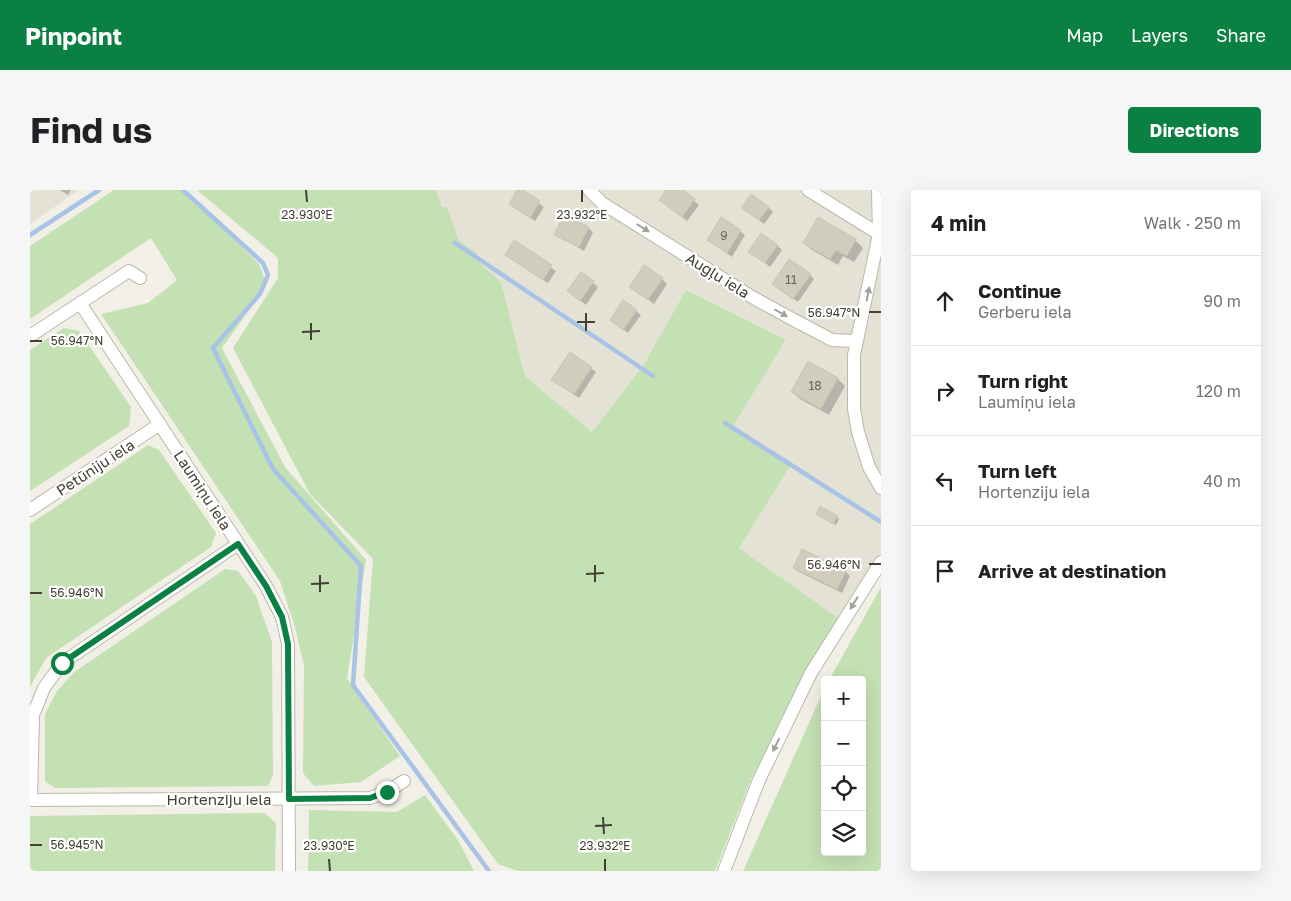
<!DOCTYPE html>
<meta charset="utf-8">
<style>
:root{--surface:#fff;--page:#f6f6f6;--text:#202124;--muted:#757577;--line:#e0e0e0;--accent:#0b8043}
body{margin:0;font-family:"Golos Text",sans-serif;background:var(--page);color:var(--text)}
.controls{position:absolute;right:15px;bottom:15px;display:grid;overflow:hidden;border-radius:5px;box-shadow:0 5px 20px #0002}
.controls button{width:45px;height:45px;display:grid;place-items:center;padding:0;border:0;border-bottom:1px solid var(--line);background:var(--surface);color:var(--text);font:25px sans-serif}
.stop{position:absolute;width:15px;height:15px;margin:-11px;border:4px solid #0b8043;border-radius:50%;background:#fff}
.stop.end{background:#0b8043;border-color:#fff;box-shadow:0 1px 5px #0008}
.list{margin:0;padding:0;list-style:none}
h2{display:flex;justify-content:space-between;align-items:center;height:65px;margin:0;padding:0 20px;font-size:21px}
h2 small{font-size:16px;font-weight:400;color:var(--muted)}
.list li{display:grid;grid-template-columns:32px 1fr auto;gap:15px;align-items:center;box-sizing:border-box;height:90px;padding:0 20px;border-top:1px solid var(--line)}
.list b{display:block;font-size:19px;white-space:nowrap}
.list p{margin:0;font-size:16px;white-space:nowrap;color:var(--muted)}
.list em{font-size:16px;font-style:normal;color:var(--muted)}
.icon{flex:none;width:28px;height:28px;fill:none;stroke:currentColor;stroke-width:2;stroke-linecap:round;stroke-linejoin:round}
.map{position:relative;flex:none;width:851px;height:681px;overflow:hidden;border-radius:5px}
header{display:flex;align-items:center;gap:30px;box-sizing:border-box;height:70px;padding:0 25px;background:var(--accent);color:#fff}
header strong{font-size:24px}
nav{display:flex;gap:28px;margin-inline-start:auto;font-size:18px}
.intro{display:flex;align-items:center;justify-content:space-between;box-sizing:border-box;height:120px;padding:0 30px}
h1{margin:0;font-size:35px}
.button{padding:12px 22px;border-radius:5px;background:var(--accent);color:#fff;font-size:18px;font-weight:700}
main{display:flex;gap:30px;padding:0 30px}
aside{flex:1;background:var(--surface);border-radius:5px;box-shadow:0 5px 20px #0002}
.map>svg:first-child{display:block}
.residential{fill:#e4e2d5}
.green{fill:#c4e1b3}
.shadow{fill:#0003}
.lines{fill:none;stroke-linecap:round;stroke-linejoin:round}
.stream{stroke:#a9c3e7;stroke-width:4.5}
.building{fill:#d1cdbd;stroke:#cbc5b1}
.minor-casing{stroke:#bbb8aa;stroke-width:14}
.minor{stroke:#fff;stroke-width:12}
.oneway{fill:#a1a09a}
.route{stroke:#0b8043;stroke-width:6}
.ticks{fill:none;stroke:#434036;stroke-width:2}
.labels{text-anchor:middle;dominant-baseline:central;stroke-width:4.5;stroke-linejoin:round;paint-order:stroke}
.number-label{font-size:12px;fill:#666358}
.street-label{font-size:15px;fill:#434036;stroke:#fff}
.ticks-label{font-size:12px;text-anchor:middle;fill:#434036;stroke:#fff;stroke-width:4.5;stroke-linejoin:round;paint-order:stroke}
</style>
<header>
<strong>Pinpoint</strong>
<nav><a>Map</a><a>Layers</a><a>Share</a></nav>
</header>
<div class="intro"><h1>Find us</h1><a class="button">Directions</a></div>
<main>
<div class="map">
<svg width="851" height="681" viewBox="0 0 851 681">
<rect width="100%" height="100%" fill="#f1efe6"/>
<!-- residential -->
<g class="residential">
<polygon points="0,0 49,0 0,34"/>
<polygon points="406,0 851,0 851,365 808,428 709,358 759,276 702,236 756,151 656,100 613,176 562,242 495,186 471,92 444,68 447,63 429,51 417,18 412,18"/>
</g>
<!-- green -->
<g class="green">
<polygon points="84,0 154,0 229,74 237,95 192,158 255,277 336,370 317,488 370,566 331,592 284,596 273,583 274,476 265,437 250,391 71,124 118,113 147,90 121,48 0,129 0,56"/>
<polygon points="167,0 406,0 412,17 417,17 429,51 447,63 444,68 471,92 495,186 562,242 613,176 656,100 756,150 703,236 760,276 709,358 808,428 722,587 685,681 488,681 468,674 334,487 343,369 280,304 203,158 248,88 248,68"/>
<polygon points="34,138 49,141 101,217 99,236 0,301 0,160"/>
<polygon points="118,255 129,260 186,343 181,357 16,468 0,497 0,334"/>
<polygon points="195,379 208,381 226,406 242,452 243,585 238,596 25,598 15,591 15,524 27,501 43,483"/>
<polygon points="851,397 851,681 713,681 795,497 795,662 832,662 832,490 799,490"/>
<polygon points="395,605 428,650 444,681 278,681 279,620 367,622"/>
<polygon points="234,623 246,633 245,681 0,681 0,626"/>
</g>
<!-- shadow -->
<g class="shadow">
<polygon points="30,0 41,0 38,5"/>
<polygon points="489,0 514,17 505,31 480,14"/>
<polygon points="638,0 651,0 669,15 657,31 635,14"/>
<polygon points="738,17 743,22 734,34 713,18"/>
<polygon points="692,29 715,45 702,67 678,50"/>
<polygon points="788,29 825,50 833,58 824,72 813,66 808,75 782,60 774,53"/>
<polygon points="558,38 563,42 554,61 525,44"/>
<polygon points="485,52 526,81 518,93 481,69"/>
<polygon points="747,55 752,60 740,77 720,61"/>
<polygon points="551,83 568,97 556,115 538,101"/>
<polygon points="780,85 784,89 768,112 748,99"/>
<polygon points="632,89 637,94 624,114 601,97"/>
<polygon points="606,121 611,125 598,143 586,134"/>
<polygon points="778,173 808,189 815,196 799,225 770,209 762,202"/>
<polygon points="561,178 566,182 549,208 523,190"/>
<polygon points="789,326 807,327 809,329 806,335"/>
<polygon points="764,378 816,382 820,386 812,403 769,382"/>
</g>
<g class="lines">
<!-- stream -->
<g class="stream">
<polyline points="153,0 233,73 238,85 230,104 183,158 243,279 331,376 323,495 459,681"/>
<polyline points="0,45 69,0"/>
<polyline points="425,53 623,186"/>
<polyline points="695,233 851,332"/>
</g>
</g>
<!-- building -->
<g class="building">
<polygon points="487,0 493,0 510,11 500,28 479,14"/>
<polygon points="636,0 653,0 665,9 652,27 629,10"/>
<polygon points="721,4 739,17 729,30 711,18"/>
<polygon points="534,24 559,37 549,57 524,45"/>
<polygon points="691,27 711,40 697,63 677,50"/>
<polygon points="788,27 826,49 817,66 806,60 800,69 773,53"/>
<polygon points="731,43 748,55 735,73 718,62"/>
<polygon points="484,50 522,75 513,90 475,65"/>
<polygon points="759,69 781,84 763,109 742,94"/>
<polygon points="614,75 633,88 618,110 599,97"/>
<polygon points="551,82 564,91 550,111 537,101"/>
<polygon points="593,110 607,120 593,140 580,130"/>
<polygon points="540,162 562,177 544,204 521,190"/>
<polygon points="778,171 808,188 791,219 761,202"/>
<polygon points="790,316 808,326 803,334 786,324"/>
<polygon points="772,359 816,381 807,399 763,378"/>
</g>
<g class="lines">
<!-- minor casing -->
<g class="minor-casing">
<g id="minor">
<polyline points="559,0 572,13 722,107 764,130 802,150 826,151"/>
<polyline points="778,0 849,44"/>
<polyline points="848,0 849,44 824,165 824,219 828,242 839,277 851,298"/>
<polyline points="50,113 236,396 252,427 258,454 259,681"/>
<polyline points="0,146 99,81 110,88"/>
<polyline points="0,320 130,234"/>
<polyline points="0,610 340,608 357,602 374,591"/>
<polyline points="1,610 3,525 14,498 32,473 208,354"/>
<polyline points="694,681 729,590 781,483 851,372"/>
</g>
</g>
<!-- minor -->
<use href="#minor" class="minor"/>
</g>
<!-- one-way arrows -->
<defs><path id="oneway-solid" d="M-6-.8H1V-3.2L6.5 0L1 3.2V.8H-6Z" transform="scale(1.25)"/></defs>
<g class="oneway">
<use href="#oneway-solid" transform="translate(613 38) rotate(32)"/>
<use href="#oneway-solid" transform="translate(838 104) rotate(-79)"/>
<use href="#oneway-solid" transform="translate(751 123) rotate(29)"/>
<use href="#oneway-solid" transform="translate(824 413) rotate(122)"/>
<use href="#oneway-solid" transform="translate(746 555) rotate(116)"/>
</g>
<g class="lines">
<!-- route -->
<polyline class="route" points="32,473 208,354 236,396 252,427 258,454 259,609 340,608 357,602"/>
</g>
<!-- ticks -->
<path class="ticks" d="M 276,0 L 277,12M 552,0 L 552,12M 839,122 L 851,122M 556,123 L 556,141M 547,132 L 565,132M 281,133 L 281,150M 272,142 L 290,141M 0,151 L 12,151M 839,374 L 851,374M 565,375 L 565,392M 556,384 L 574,383M 290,385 L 290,402M 281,394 L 299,393M 0,403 L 12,403M 573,627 L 574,644M 565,636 L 582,635M 0,655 L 12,655M 299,669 L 300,681M 575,669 L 575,681"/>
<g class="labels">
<!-- number labels -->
<g class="number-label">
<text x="694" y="45">9</text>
<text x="761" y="89">11</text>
<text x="785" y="195">18</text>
</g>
<!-- street labels -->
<g class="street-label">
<text transform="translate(688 85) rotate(32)">Augļu iela</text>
<text transform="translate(65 277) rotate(-33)">Petūniju iela</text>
<text transform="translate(173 300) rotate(57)">Laumiņu iela</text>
<text x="189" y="609">Hortenziju iela</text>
</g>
</g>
<g class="ticks-label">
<text x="277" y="29">23.930°E</text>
<text x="552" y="29">23.932°E</text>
<text x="804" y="127">56.947°N</text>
<text x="47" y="155">56.947°N</text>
<text x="804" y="379">56.946°N</text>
<text x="47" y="407">56.946°N</text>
<text x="47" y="659">56.945°N</text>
<text x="299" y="660">23.930°E</text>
<text x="575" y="660">23.932°E</text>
</g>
</svg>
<div class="controls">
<button>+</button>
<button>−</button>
<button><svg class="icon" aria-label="locate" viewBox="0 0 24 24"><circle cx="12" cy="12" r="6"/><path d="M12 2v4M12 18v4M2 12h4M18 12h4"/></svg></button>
<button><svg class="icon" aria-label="layers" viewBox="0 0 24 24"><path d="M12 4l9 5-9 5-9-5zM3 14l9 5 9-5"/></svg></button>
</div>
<div class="stop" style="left:32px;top:473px"></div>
<div class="stop end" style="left:357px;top:602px"></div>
</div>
<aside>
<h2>4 min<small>Walk · 250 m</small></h2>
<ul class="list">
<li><svg class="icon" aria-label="ahead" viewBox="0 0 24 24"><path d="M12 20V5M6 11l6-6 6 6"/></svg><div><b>Continue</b><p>Gerberu iela</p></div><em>90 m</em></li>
<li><svg class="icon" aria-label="right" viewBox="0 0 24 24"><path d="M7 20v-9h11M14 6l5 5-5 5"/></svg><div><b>Turn right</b><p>Laumiņu iela</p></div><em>120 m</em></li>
<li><svg class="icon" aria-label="left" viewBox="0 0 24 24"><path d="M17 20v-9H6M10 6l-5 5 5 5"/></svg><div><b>Turn left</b><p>Hortenziju iela</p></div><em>40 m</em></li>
<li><svg class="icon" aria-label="arrive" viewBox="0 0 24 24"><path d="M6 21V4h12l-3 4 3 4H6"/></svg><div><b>Arrive at destination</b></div></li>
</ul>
</aside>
</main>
